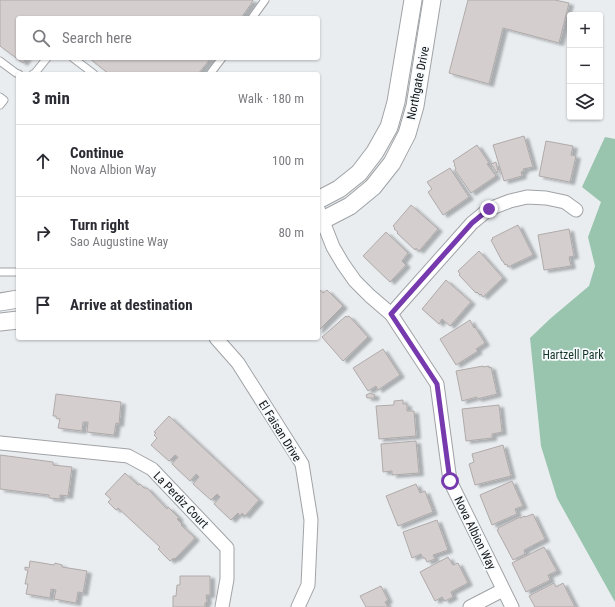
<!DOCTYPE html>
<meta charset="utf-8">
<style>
:root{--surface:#fff;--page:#f7f7f7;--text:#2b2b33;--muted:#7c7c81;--line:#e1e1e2}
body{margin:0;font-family:"Roboto Condensed",sans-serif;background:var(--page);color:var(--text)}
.controls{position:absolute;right:12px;top:12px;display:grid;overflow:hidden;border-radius:4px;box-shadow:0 1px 3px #0004}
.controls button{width:36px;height:36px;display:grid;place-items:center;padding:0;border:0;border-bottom:1px solid var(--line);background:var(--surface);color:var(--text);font:20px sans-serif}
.stop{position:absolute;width:12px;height:12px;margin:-9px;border:3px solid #7639ae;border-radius:50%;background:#fff}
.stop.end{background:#7639ae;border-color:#fff;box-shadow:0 1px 4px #0008}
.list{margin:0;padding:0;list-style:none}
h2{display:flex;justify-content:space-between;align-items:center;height:52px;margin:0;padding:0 16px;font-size:17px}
h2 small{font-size:13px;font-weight:400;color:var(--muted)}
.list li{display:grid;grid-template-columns:26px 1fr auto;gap:12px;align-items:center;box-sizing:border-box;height:72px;padding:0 16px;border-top:1px solid var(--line)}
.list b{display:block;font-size:15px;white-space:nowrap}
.list p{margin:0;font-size:13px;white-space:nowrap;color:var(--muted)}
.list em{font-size:13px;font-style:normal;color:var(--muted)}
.icon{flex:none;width:22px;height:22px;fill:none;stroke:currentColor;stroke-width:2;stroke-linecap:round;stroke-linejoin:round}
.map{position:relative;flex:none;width:615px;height:607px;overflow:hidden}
.search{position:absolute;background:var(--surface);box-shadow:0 1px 3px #0004;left:16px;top:16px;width:304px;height:44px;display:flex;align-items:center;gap:10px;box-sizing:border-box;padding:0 14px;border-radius:4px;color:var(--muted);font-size:15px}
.panel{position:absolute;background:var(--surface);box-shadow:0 1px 3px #0004;left:16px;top:72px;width:304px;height:268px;border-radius:4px}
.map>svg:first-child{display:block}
.green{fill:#99c4ae}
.building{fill:#d4cece;stroke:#b0aaaa;filter:url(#shadow)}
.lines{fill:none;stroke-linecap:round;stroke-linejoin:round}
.service-casing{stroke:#a0a3a6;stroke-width:9}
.minor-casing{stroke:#a0a3a6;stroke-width:15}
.tertiary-casing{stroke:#a0a3a6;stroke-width:19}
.service{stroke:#fff;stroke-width:7}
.minor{stroke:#fff;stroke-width:13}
.tertiary{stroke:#fff;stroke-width:17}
.route{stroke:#7639ae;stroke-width:5}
.labels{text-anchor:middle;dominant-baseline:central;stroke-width:3.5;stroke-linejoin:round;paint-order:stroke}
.street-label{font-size:12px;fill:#131415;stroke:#f6fafd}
.park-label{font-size:12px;fill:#143526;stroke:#f6fafd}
</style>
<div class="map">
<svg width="615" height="607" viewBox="0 0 615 607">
<defs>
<filter id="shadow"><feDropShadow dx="4.5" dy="2.5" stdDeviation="1" flood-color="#0004"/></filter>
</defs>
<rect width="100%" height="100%" fill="#e9edf0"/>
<!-- green -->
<polygon class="green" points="605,137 615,139 615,602 557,498 541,446 530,338 551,318 589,286 595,266 588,237 601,202 582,187"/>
<!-- building -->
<g class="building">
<polygon points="0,0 253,0 251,4 241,18 18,18 18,58 27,58 23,63 0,46"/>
<polygon points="468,0 555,0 569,3 559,43 503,28 489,84 449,73"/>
<polygon points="89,58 211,58 198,74 109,74"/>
<polygon points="524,136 533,167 523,169 524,171 521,172 522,176 504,181 493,145"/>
<polygon points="546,141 573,146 571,155 576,156 570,182 539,176"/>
<polygon points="477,145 489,163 487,164 496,176 471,193 455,170 456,168 454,165 455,164 453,161"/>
<polygon points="496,162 498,172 497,173 491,164"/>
<polygon points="450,168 469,197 443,215 428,192 432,189 427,182"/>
<polygon points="411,205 438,229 419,251 416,248 415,250 397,233 398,232 394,229 395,228 393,226"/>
<polygon points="518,225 533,255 508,267 507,264 505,265 503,261 502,261 491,240 493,239 492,238"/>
<polygon points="569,229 574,256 569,257 571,266 544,270 538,235"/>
<polygon points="386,232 408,253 402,261 406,265 390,282 363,256"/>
<polygon points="479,251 503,278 483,297 481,294 480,295 477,292 476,293 459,275 460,274 458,271"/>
<polygon points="446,280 471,302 450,326 442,319 439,324 422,309"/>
<polygon points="318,288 323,293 327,290 343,306 318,331"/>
<polygon points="346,316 347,317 349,316 368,337 343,361 322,337"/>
<polygon points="470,320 474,328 475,327 485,343 476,349 478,351 456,365 440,339"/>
<polygon points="383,349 400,375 378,390 376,386 368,391 353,368"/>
<polygon points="483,366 483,367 489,366 489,368 491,367 497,394 477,399 477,397 462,401 456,371"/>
<polygon points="370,393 375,395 374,398 367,398 366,395"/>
<polygon points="56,394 121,402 119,424 116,423 114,435 87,432 88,422 83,422 82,431 58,428 60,419 56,418 56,416 53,416"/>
<polygon points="403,400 403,404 407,404 407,411 414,411 416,436 379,439 376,406 394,405 394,401"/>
<polygon points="499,405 502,432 492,434 492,438 466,441 462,409"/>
<polygon points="169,416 259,500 245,516 242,513 240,516 238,513 231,520 214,504 220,497 217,494 211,500 193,484 199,477 196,474 190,481 172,464 178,457 175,455 169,461 151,445 157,438 154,435 156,433 154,432"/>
<polygon points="416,441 419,473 392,475 392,471 383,472 381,444"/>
<polygon points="503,445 511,476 475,485 469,464 474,462 472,454"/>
<polygon points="0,455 53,462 53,465 72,467 68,496 60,495 60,499 49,498 49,495 0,489"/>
<polygon points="125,473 138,485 140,484 144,488 147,488 167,509 168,507 179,518 177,519 182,524 181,525 195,538 175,559 174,558 170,561 158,549 160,547 118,508 116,510 108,502 111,499 105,494"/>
<polygon points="512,481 523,506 515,509 517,514 492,525 480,495"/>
<polygon points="416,484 420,493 425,491 433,512 398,526 386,496"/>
<polygon points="533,514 545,539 524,550 525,554 513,560 497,530 499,529 498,528 520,517 520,518 525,516 525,517"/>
<polygon points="437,520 448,550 433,555 435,559 427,562 425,558 423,558 421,554 412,558 403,532"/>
<polygon points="544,547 557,571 548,575 550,580 526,592 512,563"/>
<polygon points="448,557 453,565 458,563 468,583 451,592 453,597 445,601 442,597 435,601 420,572"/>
<polygon points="30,561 54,565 55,563 62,565 62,567 87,571 83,593 78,592 76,603 54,599 56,590 51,589 50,598 26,594 28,584 25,584 28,570 25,570 25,567 29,568"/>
<polygon points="180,576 210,576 210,595 206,595 207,602 205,603 205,607 173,607 173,596 176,596 177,585 180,585"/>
<polygon points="554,583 556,587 563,583 575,607 535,607 529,596"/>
<polygon points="381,586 388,600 385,602 388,607 366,607 360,596"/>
</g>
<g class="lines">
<!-- service casing -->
<g class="service-casing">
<g id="service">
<polyline points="252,18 265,0"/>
<polyline points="73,58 94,74"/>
<polyline points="0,61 16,73 19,74"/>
<polyline points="33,74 35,73 47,58"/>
<polyline points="210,74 222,58"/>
<polyline points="0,97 4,100 0,105"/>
<polyline points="0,272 18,272"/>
</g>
</g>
<!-- minor casing -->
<g class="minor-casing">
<g id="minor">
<polyline points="318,209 333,247 343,264 355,281 370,296 391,314 437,384 450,481 512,607"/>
<polyline points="391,314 472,223 489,209 510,201 527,197 546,198 565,202 576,210"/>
<polyline points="216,338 238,363 302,464 311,520 308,585 298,607"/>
<polyline points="0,443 128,456 152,469 227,548 227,579 222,607"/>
<polyline points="470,607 503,590"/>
</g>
</g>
<!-- tertiary casing -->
<g class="tertiary-casing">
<g id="tertiary">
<polyline points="318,200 339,189 359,173 375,152 389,127 396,102 413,0"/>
<polyline points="318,221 323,220 350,206 373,187 392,163 407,134 415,106 432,0"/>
<polyline points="0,302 18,299"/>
<polyline points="0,322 18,320"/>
</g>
</g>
<!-- service -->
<use href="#service" class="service"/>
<!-- minor -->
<use href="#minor" class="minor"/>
<!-- tertiary -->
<use href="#tertiary" class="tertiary"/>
</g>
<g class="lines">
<!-- route -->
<polyline class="route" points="450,481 437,384 391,314 472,223 489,209"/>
</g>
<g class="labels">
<!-- street labels -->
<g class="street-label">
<text transform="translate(418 83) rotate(-79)">Northgate Drive</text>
<text transform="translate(280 431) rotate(58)">El Faisan Drive</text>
<text transform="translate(181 500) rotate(46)">La Perdiz Court</text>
<text transform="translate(475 533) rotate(64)">Nova Albion Way</text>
</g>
<!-- park labels -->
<g class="park-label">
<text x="573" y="355">Hartzell Park</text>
</g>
</g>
</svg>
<div class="controls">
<button>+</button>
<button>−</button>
<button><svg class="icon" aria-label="layers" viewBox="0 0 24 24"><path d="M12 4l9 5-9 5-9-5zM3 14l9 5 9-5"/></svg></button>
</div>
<div class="stop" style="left:450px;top:481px"></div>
<div class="stop end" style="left:489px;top:209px"></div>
<div class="search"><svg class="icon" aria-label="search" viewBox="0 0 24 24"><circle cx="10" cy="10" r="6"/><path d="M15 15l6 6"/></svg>Search here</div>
<section class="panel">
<h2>3 min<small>Walk · 180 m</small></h2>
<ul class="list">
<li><svg class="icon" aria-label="ahead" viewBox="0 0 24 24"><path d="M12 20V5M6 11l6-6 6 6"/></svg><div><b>Continue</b><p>Nova Albion Way</p></div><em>100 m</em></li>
<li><svg class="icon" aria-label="right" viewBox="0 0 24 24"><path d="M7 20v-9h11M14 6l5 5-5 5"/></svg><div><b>Turn right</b><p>Sao Augustine Way</p></div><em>80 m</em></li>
<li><svg class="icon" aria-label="arrive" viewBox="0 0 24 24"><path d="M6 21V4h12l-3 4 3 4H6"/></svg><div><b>Arrive at destination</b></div></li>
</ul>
</section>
</div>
